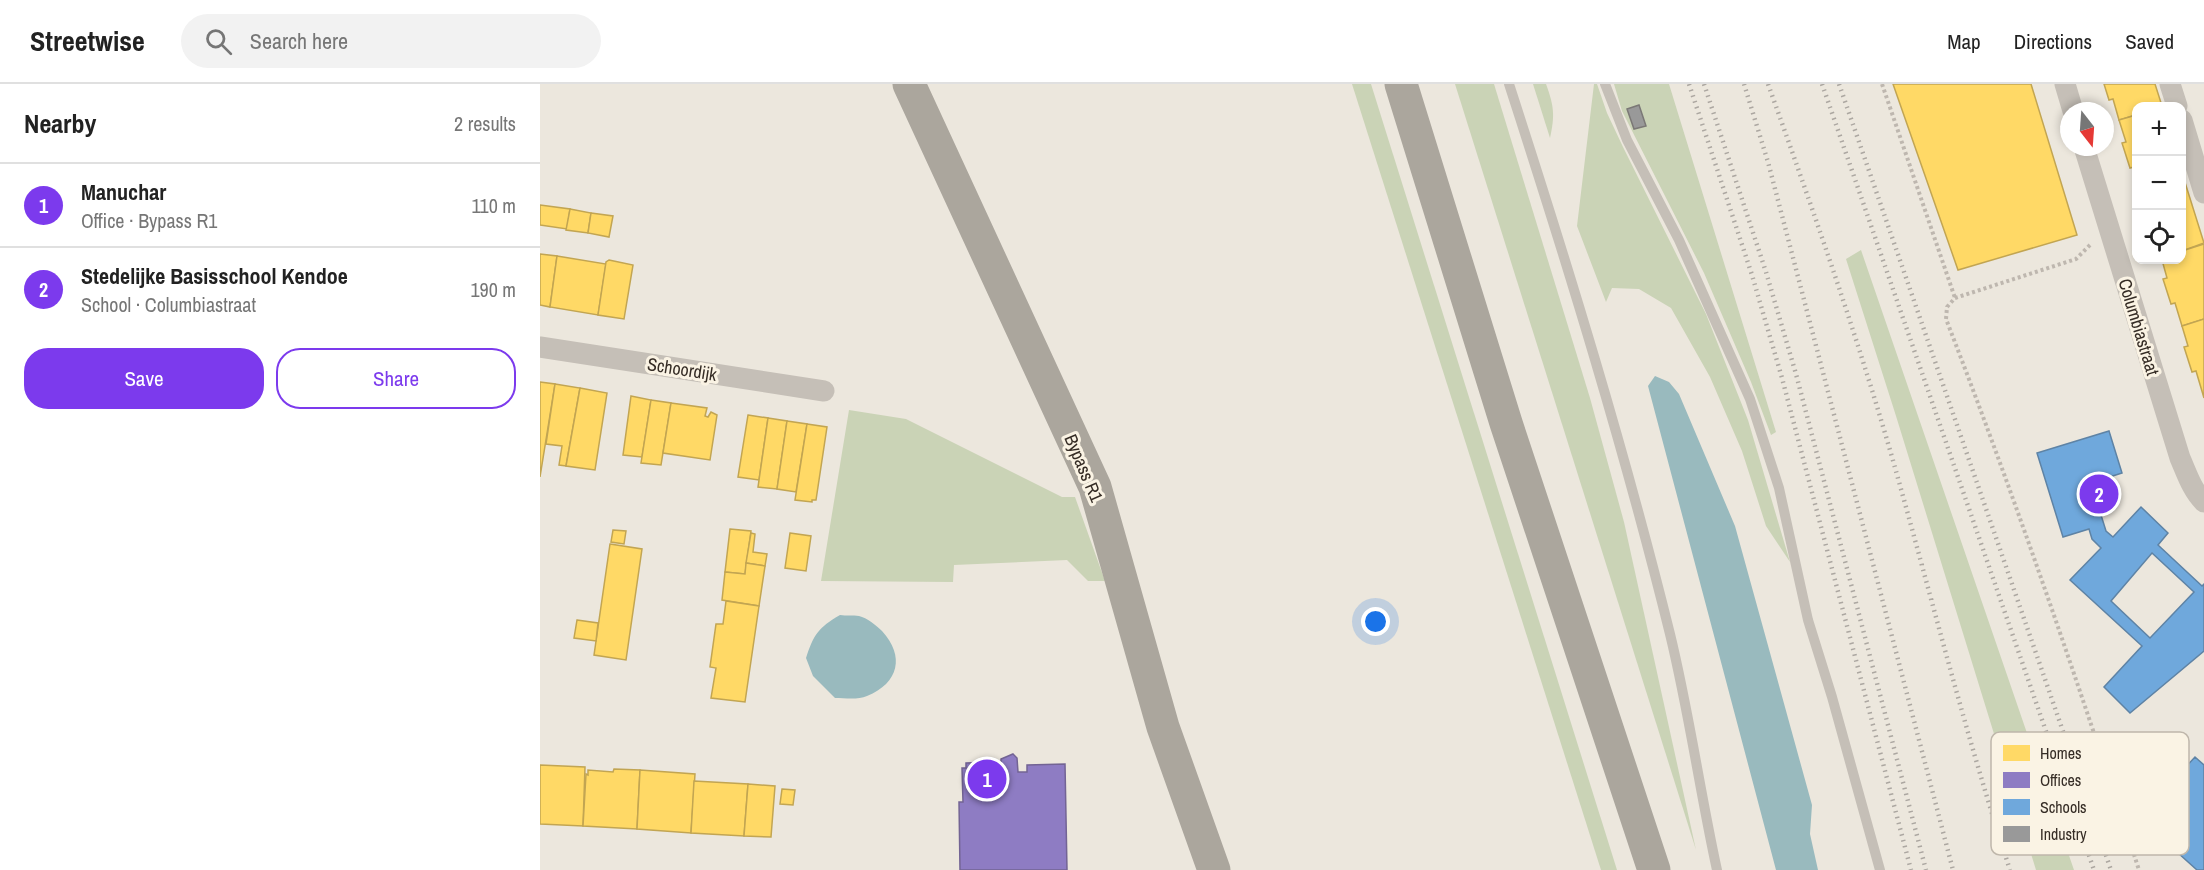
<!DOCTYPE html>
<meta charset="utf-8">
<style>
:root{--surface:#fff;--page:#f2f2f2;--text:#222;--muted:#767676;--line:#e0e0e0;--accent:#7c3aed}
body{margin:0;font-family:"Archivo Narrow",sans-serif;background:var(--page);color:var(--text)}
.controls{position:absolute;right:18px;top:18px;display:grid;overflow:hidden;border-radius:12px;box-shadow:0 3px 9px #0003}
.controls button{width:54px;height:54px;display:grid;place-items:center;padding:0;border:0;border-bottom:2px solid var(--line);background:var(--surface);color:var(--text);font:30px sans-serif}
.compass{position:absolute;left:1520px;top:18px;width:54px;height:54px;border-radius:50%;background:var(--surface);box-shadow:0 3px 9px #0003;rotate:163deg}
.you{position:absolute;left:836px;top:538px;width:21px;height:21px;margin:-15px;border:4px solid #fff;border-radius:50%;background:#1a73e8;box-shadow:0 0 0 9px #1a73e833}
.badge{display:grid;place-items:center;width:39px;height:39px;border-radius:50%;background:var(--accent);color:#fff;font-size:20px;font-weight:700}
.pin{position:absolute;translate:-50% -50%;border:3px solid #fff;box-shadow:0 2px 6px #0006}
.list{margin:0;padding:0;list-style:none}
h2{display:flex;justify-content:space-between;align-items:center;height:78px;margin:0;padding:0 24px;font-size:26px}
h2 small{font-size:20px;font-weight:400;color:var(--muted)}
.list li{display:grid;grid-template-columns:39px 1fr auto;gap:18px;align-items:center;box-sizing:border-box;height:84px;padding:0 24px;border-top:2px solid var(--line)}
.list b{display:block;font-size:22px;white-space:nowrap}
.list p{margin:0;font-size:20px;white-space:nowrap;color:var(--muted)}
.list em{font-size:20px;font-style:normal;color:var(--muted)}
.actions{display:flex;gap:12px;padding:18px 24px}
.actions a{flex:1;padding:14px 0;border:2px solid var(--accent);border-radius:24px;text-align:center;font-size:21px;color:var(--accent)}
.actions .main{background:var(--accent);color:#fff}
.icon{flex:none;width:33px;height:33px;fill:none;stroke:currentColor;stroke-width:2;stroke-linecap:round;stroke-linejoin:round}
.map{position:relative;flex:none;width:1664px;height:786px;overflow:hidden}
header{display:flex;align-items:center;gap:36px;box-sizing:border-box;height:84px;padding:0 30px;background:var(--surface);border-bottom:2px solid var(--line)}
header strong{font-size:28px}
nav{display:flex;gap:33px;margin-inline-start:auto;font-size:21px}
.search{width:420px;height:54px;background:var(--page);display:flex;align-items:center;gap:15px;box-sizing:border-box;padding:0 21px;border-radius:33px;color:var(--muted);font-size:22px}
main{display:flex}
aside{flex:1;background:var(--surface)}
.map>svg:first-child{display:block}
.green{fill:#cad3b6}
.water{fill:#99babe}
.homes{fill:#ffd966;stroke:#c2a552;stroke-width:1.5}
.offices{fill:#8e7cc3;stroke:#736494;stroke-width:1.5}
.schools{fill:#6fa8dc;stroke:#5e83a5;stroke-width:1.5;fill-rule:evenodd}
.industry{fill:#999;stroke:#7b7876;stroke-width:1.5}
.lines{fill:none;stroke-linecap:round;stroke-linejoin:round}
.path{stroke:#beb7af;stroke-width:4;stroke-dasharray:3 3;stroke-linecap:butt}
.lane{stroke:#c5bfb7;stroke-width:10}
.street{stroke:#c5bfb7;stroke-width:21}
.highway{stroke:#aba69d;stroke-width:33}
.rail{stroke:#aca7a1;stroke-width:4.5;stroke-dasharray:1.5 4.5;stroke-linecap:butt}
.labels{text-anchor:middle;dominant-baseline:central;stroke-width:6;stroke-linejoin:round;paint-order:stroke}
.street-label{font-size:18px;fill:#352c25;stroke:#faf3e4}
.key{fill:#faf3e4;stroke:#bfb7ab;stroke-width:1.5}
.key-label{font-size:16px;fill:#352c25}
</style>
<header>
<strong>Streetwise</strong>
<div class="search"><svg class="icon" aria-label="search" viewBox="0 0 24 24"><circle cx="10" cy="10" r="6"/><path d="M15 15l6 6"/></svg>Search here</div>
<nav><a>Map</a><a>Directions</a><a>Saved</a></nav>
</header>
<main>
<aside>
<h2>Nearby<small>2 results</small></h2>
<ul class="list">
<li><span class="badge">1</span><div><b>Manuchar</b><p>Office · Bypass R1</p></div><em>110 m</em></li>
<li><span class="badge">2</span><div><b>Stedelijke Basisschool Kendoe</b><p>School · Columbiastraat</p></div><em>190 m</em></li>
</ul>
<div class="actions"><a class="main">Save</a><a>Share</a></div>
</aside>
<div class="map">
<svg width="1664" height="786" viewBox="0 0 1664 786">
<rect width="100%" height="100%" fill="#ece7dd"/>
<!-- green -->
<g class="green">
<polygon points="812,0 831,0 1077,786 1061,786"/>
<polygon points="915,0 954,0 1050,314 1084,438 1156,766"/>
<path d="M 993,0 L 1006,0 C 1014,22 1015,31 1010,54 Z"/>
<polygon points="1054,0 1057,0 1067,29 1083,63 1166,230 1208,336 1250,478 1226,442 1202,367 1170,293 1131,224 1099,205 1072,204 1066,218 1037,142"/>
<polygon points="1074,0 1129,0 1236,348 1231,351 1211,298 1164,189 1082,27"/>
<polygon points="1321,166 1534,786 1496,786 1356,332 1306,175"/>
<polygon points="309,326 366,335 522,413 535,413 565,497 548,497 527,476 414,481 413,498 281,497"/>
</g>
<!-- water -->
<g class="water">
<polygon points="1115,292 1129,298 1139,310 1195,442 1272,721 1270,750 1278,786 1236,786 1108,302"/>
<path d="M 300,531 C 306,532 313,531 319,532 C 327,534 336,541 342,547 C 365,572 359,599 327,612 C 318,616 305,614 295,614 L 273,592 L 266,574 C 274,550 278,544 300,531 Z"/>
</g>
<!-- homes -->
<g class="homes">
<polygon points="1491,0 1537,151 1418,186 1353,0"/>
<polygon points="1564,0 1615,0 1622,22 1596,22 1596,31 1579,36 1573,15 1569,16"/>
<polygon points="1596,31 1596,92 1594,83 1590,84 1582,59 1586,58 1579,36"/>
<polygon points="1642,92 1643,92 1664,159 1642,167"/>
<polygon points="0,121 30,125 27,145 0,141"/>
<polygon points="30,125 51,129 48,149 26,146"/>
<polygon points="51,129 73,132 69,153 48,149"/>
<polygon points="1664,160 1664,235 1642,242 1635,219 1631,220 1623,195 1627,194 1622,176 1642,176 1642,167"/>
<polygon points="0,170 17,172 10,223 0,221"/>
<polygon points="17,172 66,180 58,231 10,223"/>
<polygon points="69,176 93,181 84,235 58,231 66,178"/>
<polygon points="1664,235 1664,314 1656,287 1652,288 1644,263 1648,262 1642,242"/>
<polygon points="0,298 15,300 0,393"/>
<polygon points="15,300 40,304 26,382 19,381 22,362 6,360"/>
<polygon points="40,304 67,309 55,386 26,382"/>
<polygon points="91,312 111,316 102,373 83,371"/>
<polygon points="111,316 131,319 121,381 101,379"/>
<polygon points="131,319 167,324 165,332 168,333 171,328 177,331 170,376 123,369"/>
<polygon points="208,331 228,334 219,396 198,393"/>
<polygon points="228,334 247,337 237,405 218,403"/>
<polygon points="247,337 267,340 256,408 237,405"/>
<polygon points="267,340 287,343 276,416 272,416 272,418 255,416"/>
<polygon points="190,445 211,447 205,490 185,488"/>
<polygon points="73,446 86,447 84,460 71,458"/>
<polygon points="211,449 215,450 213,468 227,470 225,482 206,479"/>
<polygon points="250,449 271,452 266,487 245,484"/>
<polygon points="70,460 102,465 86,576 54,571"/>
<polygon points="206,479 225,482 219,522 182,516 185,488 205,490"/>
<polygon points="186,517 219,522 205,618 171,614 176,584 170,583 176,540 183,540"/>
<polygon points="37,536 58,539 56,557 34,554"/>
<polygon points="0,681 45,683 43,742 0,740"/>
<polygon points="74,685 100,686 97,745 43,742 46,690 48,691 48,686 73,688"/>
<polygon points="100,686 155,690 151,749 97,745"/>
<polygon points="154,697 208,700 204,752 151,749"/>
<polygon points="208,700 235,702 231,753 204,752"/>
<polygon points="242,705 255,706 253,721 240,720"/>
</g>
<!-- offices -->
<polygon class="offices" points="473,670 477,674 478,688 487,688 487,681 525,680 527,786 420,786 419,718 423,718 422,684 426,684 426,679 461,678 461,675"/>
<!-- schools -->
<g class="schools">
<path d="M 1569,347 L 1582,389 L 1551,399 L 1566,447 L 1573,453 L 1601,423 L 1628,449 L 1618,461 L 1662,502 L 1664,500 L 1664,567 L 1590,629 L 1564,603 L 1602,562 L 1530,496 L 1561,464 L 1552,455 L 1549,445 L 1523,453 L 1497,369 ZM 1612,469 L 1654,508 L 1610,554 L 1571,517 Z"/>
<polygon points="1655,673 1664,681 1664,786 1657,786 1618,751 1646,720 1627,703"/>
</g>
<!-- industry -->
<polygon class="industry" points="1099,21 1106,42 1094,45 1087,25"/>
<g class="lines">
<!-- path -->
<g class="path">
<polyline points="1342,0 1415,214"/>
<path d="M 1550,161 L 1536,175 L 1415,214 L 1407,223 L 1406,235 C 1476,416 1539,601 1599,786"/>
</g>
<!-- lane -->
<g class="lane">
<path d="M 969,0 C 1028,182 1084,364 1130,550 C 1149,628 1160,708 1177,786"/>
<polyline points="1065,0 1087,56 1139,156 1210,315 1239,404 1268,536 1292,613 1340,786"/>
</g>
<!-- street -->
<g class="street">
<polyline points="1525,0 1533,27"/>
<polyline points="1630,0 1637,22"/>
<polyline points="1642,36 1664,109"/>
<path d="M 1544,63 L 1640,374 C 1647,390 1652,406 1664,418"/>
<polyline points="0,263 284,307"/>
</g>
<!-- highway -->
<g class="highway">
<polyline points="369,0 555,403 623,643 674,786"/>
<polyline points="861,0 966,339 1114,786"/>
</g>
<!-- rail -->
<g class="rail">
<polyline points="1149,0 1212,191 1242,294 1371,786"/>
<polyline points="1164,0 1226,188 1256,290 1386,786"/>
<polyline points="1204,0 1228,78 1413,786"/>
<path d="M 1228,0 C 1273,126 1317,251 1354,380 C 1392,515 1426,652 1470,786"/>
<polyline points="1282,0 1554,786"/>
<polyline points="1299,0 1571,786"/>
</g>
</g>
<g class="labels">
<!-- street labels -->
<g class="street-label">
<text transform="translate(1599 243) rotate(73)">Columbiastraat</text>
<text transform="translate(142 285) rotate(9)">Schoordijk</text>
<text transform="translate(544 384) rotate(67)">Bypass R1</text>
</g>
</g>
<!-- legend -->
<rect x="1451" y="648" width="198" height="123" rx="9" class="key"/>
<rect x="1463" y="661" width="27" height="16" fill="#ffd966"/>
<rect x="1463" y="688" width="27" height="16" fill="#8e7cc3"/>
<rect x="1463" y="715" width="27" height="16" fill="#6fa8dc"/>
<rect x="1463" y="742" width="27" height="16" fill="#999"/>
<g class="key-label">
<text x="1500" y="675">Homes</text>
<text x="1500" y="702">Offices</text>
<text x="1500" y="729">Schools</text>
<text x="1500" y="756">Industry</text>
</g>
</svg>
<div class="controls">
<button>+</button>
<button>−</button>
<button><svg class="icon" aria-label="locate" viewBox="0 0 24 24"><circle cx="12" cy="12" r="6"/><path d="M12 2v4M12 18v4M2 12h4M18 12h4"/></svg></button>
</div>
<svg class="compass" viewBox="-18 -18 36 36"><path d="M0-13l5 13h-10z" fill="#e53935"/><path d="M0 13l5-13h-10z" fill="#767676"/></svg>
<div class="you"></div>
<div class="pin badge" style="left:447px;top:695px">1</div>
<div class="pin badge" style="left:1559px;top:410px">2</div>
</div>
</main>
